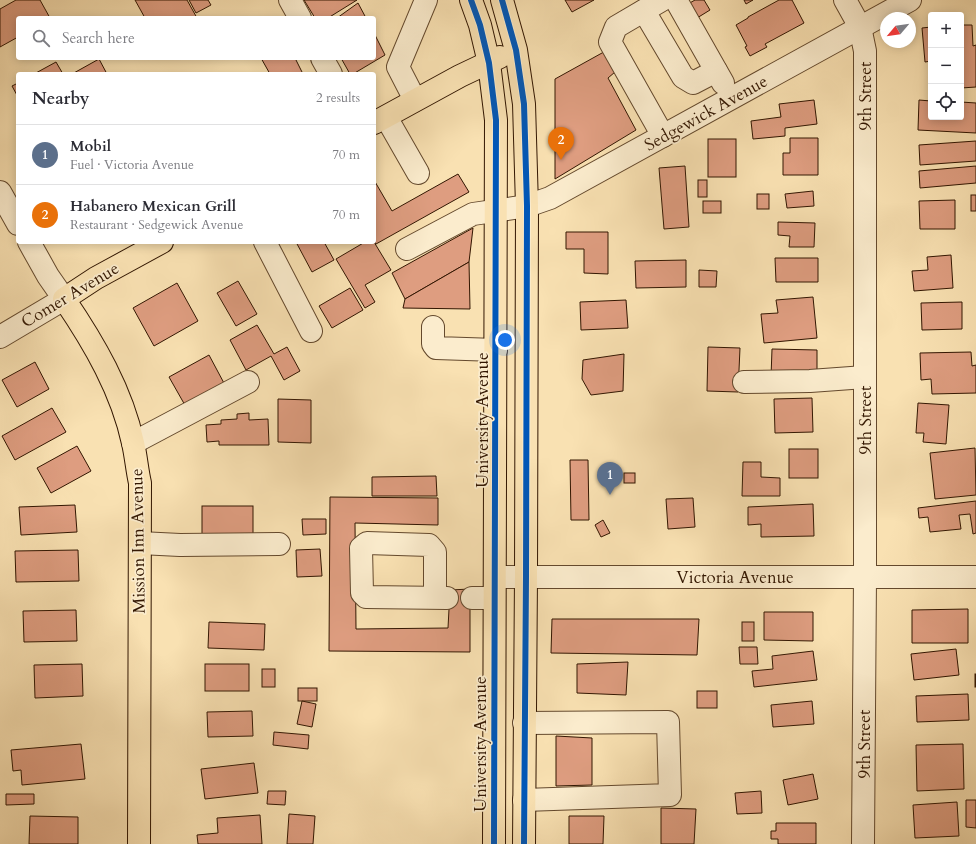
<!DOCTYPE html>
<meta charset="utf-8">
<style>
:root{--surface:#fff;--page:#f2f2f3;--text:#2b2b33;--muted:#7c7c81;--line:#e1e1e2;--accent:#2563eb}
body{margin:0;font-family:Cardo,serif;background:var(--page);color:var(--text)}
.controls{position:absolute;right:12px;top:12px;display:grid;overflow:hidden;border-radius:4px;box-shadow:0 2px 10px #0003}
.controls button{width:36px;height:36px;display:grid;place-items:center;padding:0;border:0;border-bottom:1px solid var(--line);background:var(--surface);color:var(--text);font:20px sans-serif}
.compass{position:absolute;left:880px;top:12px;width:36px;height:36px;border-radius:50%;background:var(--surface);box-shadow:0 2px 10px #0003;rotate:241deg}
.you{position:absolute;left:505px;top:340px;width:14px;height:14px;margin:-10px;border:3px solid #fff;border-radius:50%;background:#1a73e8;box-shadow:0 0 0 6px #1a73e833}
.badge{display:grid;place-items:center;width:26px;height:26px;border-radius:50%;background:var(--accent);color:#fff;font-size:13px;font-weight:700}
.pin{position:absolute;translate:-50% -33px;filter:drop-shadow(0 1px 2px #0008)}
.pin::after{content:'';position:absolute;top:21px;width:14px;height:12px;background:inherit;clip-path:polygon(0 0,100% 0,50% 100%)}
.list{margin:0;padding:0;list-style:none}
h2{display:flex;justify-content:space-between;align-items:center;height:52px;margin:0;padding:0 16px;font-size:17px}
h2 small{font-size:13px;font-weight:400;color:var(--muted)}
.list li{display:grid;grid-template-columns:26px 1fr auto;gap:12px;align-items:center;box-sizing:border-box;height:60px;padding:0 16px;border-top:1px solid var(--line)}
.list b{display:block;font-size:15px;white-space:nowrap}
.list p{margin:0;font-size:13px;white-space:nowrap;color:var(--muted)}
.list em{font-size:13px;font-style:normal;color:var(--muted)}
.icon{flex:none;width:22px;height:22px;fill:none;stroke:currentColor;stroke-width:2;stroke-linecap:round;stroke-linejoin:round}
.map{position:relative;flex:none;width:976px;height:844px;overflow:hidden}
.search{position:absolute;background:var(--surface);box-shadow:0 2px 10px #0003;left:16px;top:16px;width:360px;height:44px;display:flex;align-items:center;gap:10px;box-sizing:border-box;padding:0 14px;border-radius:4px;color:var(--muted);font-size:15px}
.panel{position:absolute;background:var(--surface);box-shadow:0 2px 10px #0003;left:16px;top:72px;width:360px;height:172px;border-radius:4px}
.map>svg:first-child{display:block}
.building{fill:#de9d80;stroke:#321601}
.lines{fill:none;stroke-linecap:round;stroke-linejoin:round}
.minor-casing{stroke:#64492d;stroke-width:24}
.major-casing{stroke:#321601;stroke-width:24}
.minor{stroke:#fbeccd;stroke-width:22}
.major{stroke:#f9e1b2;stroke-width:22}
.cycleway-casing{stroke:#fbeccd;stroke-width:8}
.cycleway{stroke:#0057b8;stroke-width:6}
.labels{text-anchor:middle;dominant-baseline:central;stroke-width:3.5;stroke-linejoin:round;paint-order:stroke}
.street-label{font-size:17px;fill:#321601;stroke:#fbeccd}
</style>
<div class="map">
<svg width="976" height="844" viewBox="0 0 976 844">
<rect width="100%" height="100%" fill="#f9e1b2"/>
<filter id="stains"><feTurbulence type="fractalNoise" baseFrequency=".005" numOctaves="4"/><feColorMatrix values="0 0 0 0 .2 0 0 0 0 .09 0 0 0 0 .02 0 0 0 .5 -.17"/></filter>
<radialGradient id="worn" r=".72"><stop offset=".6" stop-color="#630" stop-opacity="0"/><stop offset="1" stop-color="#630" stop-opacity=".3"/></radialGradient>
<!-- building -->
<g class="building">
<polygon points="16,0 40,0 50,18 18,18 18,37 0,47 0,9"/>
<polygon points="135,0 187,0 197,18 145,18"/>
<polygon points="189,0 208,0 211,5 196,13"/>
<polygon points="304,0 357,0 328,18 315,18"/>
<polygon points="565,0 594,0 572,12"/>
<polygon points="695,0 704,0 710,10 697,18 688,4"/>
<polygon points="744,0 753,0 746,4"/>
<polygon points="779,0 792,0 804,23 765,44 767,47 750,56 745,47 747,46 736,25 748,18 748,17"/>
<polygon points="358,3 366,18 337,18"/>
<polygon points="961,25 972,25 973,46 976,45 976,87 961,88"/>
<polygon points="931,27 931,61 925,62 922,28"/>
<polygon points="374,33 385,55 353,74 350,74 341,58 374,58"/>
<polygon points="611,48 622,66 608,78 636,130 555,179 555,79"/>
<polygon points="261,58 295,58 303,74 270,74"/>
<polygon points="99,59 107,74 72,74"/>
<polygon points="56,62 63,74 34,74"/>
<polygon points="18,83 18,97 12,86"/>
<polygon points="814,100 817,124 785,128 785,136 753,139 751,121 781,117 779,104"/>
<polygon points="919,100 931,101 931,117 961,117 961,102 976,103 976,133 918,130"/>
<polygon points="790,138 818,138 818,175 783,175 783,153 790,153"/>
<rect x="708" y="139" width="28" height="38"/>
<polygon points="976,141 976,161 920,165 919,145"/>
<polygon points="685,166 689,227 664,229 659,168"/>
<polygon points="976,166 976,183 920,188 919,171"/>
<polygon points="458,174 469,192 376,244 374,241 374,180 392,211"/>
<rect x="698" y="180" width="9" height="17"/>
<polygon points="813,191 814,206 787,208 785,194"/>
<rect x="757" y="194" width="12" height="15"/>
<rect x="971" y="195" width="5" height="16"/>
<polygon points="955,200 955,229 920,229 919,201"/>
<rect x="703" y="201" width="18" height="12"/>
<polygon points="778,222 815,223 814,247 789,247 790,236 778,235"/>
<polygon points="473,228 469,262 405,299 392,273"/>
<polygon points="566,232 608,232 608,274 584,273 584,249 566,249"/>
<polygon points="296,242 324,242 334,260 312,272"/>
<polygon points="365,242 374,242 391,270 365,285 375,302 365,308 336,259"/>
<polygon points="951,255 953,288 914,291 912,271 928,270 927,257"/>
<polygon points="775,258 818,258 818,282 776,282"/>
<polygon points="686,260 686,287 636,288 635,261"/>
<polygon points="469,262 470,309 403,308 405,299"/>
<polygon points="699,270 717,271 716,287 699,287"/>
<polygon points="238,281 257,314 236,326 217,293"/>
<polygon points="177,283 198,321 154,346 133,308"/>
<polygon points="350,288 363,310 332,328 319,306"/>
<polygon points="813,297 817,338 764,343 761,314 778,313 776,300"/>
<polygon points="626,300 628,328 581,330 580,302"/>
<polygon points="962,302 962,329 922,330 921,303"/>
<polygon points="257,325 274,354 287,347 300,371 284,380 271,356 246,370 230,340"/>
<polygon points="708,347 740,348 738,392 707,391"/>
<polygon points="772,349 817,350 817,378 771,377"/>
<polygon points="971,352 972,366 976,365 976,393 932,394 931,379 921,380 920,353"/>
<polygon points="624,354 623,391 591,395 582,379 583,360"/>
<polygon points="209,355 225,385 186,407 169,377"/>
<polygon points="35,362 49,389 17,407 2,380"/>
<polygon points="812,398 813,432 775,433 774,399"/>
<polygon points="278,399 311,400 311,443 278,442"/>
<polygon points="918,403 949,405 946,444 923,442 924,433 916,433"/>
<polygon points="52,408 66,432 15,460 2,436"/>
<polygon points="249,413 249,420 268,419 269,445 219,445 219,441 207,442 206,425 221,424 221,420 237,419 237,414"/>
<polygon points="77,446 91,471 51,493 37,468"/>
<polygon points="975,448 976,495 935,499 930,453"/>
<rect x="789" y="449" width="29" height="29"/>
<polygon points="570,460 588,460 589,520 571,520"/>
<polygon points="743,462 761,462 761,477 780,478 780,496 742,496"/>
<rect x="624" y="473" width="11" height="10"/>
<polygon points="436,476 437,496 372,496 372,477"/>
<polygon points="330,497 438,498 438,525 355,523 356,629 448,628 450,590 470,589 470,652 329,651"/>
<polygon points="693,498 695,527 668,529 666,499"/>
<polygon points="976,501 976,533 973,534 970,514 959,515 961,529 930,532 928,517 919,518 918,508"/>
<polygon points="813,504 814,536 761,537 761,524 748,525 748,507"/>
<polygon points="75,505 77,532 21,535 19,507"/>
<rect x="202" y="506" width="51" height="29"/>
<polygon points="302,519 326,519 326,534 303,535"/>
<polygon points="603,520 610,533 601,537 595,525"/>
<polygon points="320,549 322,576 297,577 296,550"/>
<polygon points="78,550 79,581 16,582 15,551"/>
<polygon points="968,609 968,643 912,643 912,610"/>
<polygon points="76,610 77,641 24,642 23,611"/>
<polygon points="764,612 813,612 813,641 764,640"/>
<polygon points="552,619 699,619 697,655 551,653"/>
<polygon points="209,622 265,624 264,650 208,648"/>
<rect x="742" y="622" width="12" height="19"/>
<polygon points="739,647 757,647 758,664 740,664"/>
<polygon points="956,649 959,675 914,680 911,654"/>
<polygon points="813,651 817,680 754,687 752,671 773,669 772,656"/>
<polygon points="628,662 626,695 577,693 577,664"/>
<polygon points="82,664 83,696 35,698 34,665"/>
<rect x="205" y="664" width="44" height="27"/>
<rect x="262" y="669" width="13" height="18"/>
<rect x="975" y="674" width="1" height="13"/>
<rect x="298" y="688" width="19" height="13"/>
<rect x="697" y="691" width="20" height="17"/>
<polygon points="968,694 969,720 917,722 916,696"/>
<polygon points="302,701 316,704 312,727 297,724"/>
<polygon points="812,701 814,724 773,727 771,705"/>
<polygon points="252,711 253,736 208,737 207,712"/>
<polygon points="274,732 309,735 308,749 273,745"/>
<polygon points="556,736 592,738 592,785 556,786"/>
<polygon points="81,744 85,779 22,785 21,770 13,771 11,750"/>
<polygon points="963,744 964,789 917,791 916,745"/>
<polygon points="254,763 258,793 205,799 201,769"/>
<polygon points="813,774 818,799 788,805 783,780"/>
<polygon points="268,791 286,791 285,805 267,804"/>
<polygon points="761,791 762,813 737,814 735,793"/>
<polygon points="6,794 34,794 34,804 6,805"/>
<polygon points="966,800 976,800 976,828 966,827"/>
<polygon points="957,802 959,836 915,838 913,805"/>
<polygon points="661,808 696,809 694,844 661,844"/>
<polygon points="289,814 315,816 313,844 287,844"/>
<polygon points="260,815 262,844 198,844 197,835 218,833 217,818"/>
<polygon points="30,816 78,817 78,844 29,844"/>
<polygon points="569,816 604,816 603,844 569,844"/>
<polygon points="776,823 816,823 816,844 778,844 778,839 771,839 771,831 776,831"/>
</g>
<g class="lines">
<!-- minor casing -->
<g class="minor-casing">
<g id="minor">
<polyline points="290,0 300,18"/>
<polyline points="662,0 616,27 610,42 663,136"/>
<polyline points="676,0 723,83"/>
<polyline points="845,0 860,27 865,51 865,577 863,844"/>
<polyline points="644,11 683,77 693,83 716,71"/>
<polyline points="322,58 331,74"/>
<polyline points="415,100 398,67 426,0"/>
<polyline points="386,117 418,173"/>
<polyline points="0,192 18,224"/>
<polyline points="265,242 311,331"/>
<polyline points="407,249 473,214 527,206 550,198 910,0"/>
<polyline points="433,327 433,344 436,348 496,350"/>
<polyline points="0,337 64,299 48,276 29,242"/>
<polyline points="744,382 810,381 865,377"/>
<polyline points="133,443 248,382"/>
<polyline points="140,543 180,545 279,544"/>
<polyline points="495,577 976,577"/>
<polyline points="435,598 435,552 429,545 367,543 361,548 362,593 366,597 447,598"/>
<polyline points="472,598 494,598"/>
<polyline points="524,723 668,722 670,795 524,800"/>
</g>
</g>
<!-- major casing -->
<g class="major-casing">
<g id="major">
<polyline points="471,0 480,25 489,63 496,120 494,844"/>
<polyline points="502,0 516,50 524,104 527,206 526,576 524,844"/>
<polyline points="374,123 460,76 500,57"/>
<path d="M 139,844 L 140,483 C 137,470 136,456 133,443 C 122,391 94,343 64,299 L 96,278 L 162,242"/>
</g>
</g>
<!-- minor -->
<use href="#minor" class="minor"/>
<!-- major -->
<use href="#major" class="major"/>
<!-- cycleway casing -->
<g class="cycleway-casing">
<g id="cycleway">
<polyline points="471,0 480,25 489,63 496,120 494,844"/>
<polyline points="502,0 516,50 524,104 527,206 526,576 524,844"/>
</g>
</g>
<!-- cycleway -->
<use href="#cycleway" class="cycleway"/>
</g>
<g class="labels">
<!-- street labels -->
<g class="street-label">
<text transform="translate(865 96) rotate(-90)">9th Street</text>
<text transform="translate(706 113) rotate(-29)">Sedgewick Avenue</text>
<text transform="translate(70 295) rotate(-31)">Comer Avenue</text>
<text transform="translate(482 420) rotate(-90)">University Avenue</text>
<text transform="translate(865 420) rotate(-90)">9th Street</text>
<text transform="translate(138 541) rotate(-91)">Mission Inn Avenue</text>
<text x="735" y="577">Victoria Avenue</text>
<text transform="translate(480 744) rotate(-90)">University Avenue</text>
<text transform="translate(864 744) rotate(-90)">9th Street</text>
</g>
</g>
<rect width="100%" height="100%" filter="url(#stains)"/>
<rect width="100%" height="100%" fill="url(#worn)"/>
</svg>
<div class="controls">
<button>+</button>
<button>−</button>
<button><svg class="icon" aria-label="locate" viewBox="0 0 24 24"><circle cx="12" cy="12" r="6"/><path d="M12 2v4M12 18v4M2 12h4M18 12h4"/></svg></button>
</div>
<svg class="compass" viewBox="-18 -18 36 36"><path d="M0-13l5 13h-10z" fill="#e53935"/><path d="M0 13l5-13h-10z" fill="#7c7c81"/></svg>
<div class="you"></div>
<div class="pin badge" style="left:610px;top:495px;background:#5c6f8a">1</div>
<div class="pin badge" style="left:561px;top:160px;background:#e8710a">2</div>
<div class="search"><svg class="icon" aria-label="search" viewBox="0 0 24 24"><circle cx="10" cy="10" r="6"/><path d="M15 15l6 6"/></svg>Search here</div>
<section class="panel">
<h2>Nearby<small>2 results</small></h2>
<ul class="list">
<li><span class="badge" style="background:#5c6f8a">1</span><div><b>Mobil</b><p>Fuel · Victoria Avenue</p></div><em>70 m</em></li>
<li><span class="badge" style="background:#e8710a">2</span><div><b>Habanero Mexican Grill</b><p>Restaurant · Sedgewick Avenue</p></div><em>70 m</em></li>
</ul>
</section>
</div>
